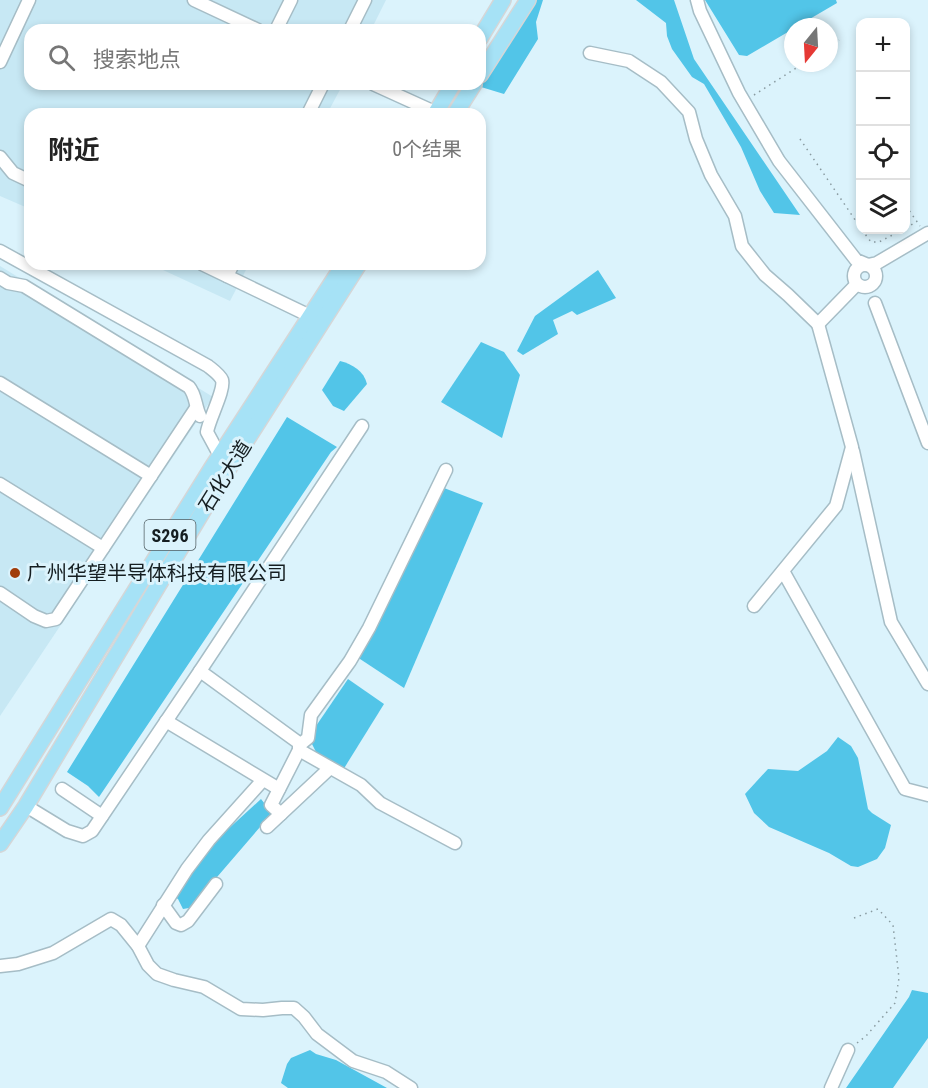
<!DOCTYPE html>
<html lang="zh">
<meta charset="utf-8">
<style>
:root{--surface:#fff;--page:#f2f2f2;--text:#222;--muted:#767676;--line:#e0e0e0}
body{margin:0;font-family:"Roboto Condensed","Noto Sans SC",sans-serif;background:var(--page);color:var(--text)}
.controls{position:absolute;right:18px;top:18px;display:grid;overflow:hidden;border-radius:12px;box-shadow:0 3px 9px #0003}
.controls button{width:54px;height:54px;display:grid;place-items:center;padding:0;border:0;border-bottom:2px solid var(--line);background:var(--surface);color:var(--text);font:30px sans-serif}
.compass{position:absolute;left:784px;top:18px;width:54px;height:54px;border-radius:50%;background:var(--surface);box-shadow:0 3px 9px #0003;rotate:198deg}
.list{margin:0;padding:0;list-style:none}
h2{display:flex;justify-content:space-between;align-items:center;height:78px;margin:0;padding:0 24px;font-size:26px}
h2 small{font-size:20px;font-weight:400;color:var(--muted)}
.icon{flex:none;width:33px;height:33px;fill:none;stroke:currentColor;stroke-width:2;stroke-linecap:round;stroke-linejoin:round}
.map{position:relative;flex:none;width:928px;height:1088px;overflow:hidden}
.search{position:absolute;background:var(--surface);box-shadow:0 3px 9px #0003;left:24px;top:24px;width:462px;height:66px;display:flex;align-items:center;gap:15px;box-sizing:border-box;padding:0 21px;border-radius:18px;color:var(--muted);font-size:22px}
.panel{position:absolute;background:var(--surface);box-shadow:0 3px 9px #0003;left:24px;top:108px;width:462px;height:162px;border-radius:18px}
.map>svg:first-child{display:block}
.built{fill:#c7e8f4}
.water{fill:#52c5e8}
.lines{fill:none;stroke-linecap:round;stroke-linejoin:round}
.minor-casing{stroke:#a6bdc6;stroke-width:15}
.major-casing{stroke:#d5d6d7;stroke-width:18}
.path{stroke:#899ba1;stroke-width:1.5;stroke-dasharray:1.5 4.5;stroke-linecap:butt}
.minor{stroke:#fff;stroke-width:12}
.major{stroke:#a6e2f6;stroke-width:15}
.poi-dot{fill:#a13d0a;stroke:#dbf3fc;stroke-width:2}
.labels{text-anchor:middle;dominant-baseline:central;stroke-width:6;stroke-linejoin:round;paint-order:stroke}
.shield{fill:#dbf3fc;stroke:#505e63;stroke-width:1.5}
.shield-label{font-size:18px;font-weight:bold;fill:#151e21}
.street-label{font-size:20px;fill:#151e21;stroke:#dbf3fc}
.poi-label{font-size:20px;fill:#151e21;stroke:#dbf3fc;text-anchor:start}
</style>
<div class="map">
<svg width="928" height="1088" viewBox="0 0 928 1088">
<rect width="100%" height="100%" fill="#dbf3fc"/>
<!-- built -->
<g class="built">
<polygon points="0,0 386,0 371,30 30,30 30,84 343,84 327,114 30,114 30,209 0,196"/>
<polygon points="150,264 249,264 230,301"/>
<polygon points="0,266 213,397 0,716"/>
</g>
<!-- water -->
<g class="water">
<polygon points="532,0 543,0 536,22 538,39 504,94 481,87"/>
<polygon points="636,0 674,0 694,59 800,215 774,213 760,191 741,147 704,84 692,77 672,49 667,36 666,23"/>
<polygon points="705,0 836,0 837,3 796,27 793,27 793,29 747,56 739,55"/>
<polygon points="598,270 616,298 577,315 572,311 553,320 558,334 523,355 517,351 535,316"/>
<polygon points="481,342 504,352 520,375 502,438 441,402"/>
<path d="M 340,361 C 352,364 364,371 367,384 L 344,411 L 333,406 L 322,390 Z"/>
<polygon points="287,417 337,447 331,452 99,797 88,786 67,772"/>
<polygon points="444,488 483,503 404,688 357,657"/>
<polygon points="348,679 384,704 343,770 318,756 310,740 316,726"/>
<polygon points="838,737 851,746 858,758 868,809 872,813 891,825 885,848 877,859 858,867 851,866 829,853 769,827 754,813 745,794 768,769 798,771 827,751"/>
<polygon points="261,799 272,813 193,905 189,908 183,909 178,899 171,895 201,854"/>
<polygon points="912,990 928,993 928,1038 893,1088 846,1088 909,997"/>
<polygon points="310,1050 316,1054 336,1060 387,1088 288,1088 281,1083 287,1064 291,1058"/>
</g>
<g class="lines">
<!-- minor casing -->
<g class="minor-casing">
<g id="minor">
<polyline points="194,0 258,30"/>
<polyline points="697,0 700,11 739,93 779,161 856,260 868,265 877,263 928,233"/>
<polyline points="276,30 291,0"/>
<polyline points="350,30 365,0"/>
<polyline points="590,53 629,61 661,82 689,112 696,139 711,175 735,216 742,246 765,275 788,295 818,324 857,284"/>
<polyline points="0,62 29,0"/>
<polyline points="373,84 439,114"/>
<polyline points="308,114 323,84"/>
<polyline points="0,157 13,173 30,181"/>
<path d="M 0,251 L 208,366 C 213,370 220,375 222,380 C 225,390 209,419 207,432 L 220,456 L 226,460"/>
<polyline points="202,264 310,316"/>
<circle cx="865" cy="276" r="11"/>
<polyline points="227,276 233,264"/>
<path d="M 0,278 L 8,283 L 24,286 L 189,387 C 196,395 195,406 200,416"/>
<polyline points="875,303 928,443"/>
<polyline points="0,383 151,476"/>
<polyline points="853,451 891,622 928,684"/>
<polyline points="0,484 103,548"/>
<polyline points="783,571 905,789 928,795"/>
<polyline points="0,593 34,616 46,621 56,619 196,408"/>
<polyline points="754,606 836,506 852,447 818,324"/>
<polyline points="200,671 299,743 299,750 271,805 281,814"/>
<polyline points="166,721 279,789"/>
<polyline points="299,743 302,743 308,738 311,715 350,661 369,628 446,470"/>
<polyline points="299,750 361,785 380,803 455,843"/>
<polyline points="62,789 102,816"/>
<polyline points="26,806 67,831 83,836 92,831 200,671 362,426"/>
<polyline points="267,827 330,768"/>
<polyline points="163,905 176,923 181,925 188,921 216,884"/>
<polyline points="138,946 187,869 209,840 263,780"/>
<polyline points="0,966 18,964 53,953 111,919 121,925 138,946 148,965 157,974 174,980 204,987 241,1009 263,1010 282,1008 294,1008 304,1017 317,1034 353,1061 386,1072 411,1088"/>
<polyline points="831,1088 848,1050"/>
</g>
</g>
<!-- major casing -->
<g class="major-casing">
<g id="major">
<polyline points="480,38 503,0"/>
<polyline points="480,75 528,0"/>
<polyline points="435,114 453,84"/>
<polyline points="455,114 474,84"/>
<polyline points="0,808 213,466 344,264"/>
<polyline points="0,844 26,806 225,474 359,264"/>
</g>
</g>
<!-- path -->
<g class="path">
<polyline points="829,47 839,40"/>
<polyline points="754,95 804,63"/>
<polyline points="800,139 860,227"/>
<polyline points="906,206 920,226"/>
<polyline points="906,228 916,222"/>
<polyline points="862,230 871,242 879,242 902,230"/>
<polyline points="854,918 878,909 893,925 899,978 895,1003 866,1036 857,1043"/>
</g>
<!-- minor -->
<use href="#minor" class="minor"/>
<!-- major -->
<use href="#major" class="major"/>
</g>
<!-- markers -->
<circle class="poi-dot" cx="15" cy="573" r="6"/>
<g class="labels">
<!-- shield labels -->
<rect class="shield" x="144.5" y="520" width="51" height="30" rx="4.5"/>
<g class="shield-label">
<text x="170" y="535">S296</text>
</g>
<!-- street labels -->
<g class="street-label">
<text transform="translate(225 476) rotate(-58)">石化大道</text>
</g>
<!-- poi labels -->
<g class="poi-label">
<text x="27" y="573">广州华望半导体科技有限公司</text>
</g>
</g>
</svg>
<div class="controls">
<button>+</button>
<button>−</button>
<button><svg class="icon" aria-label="locate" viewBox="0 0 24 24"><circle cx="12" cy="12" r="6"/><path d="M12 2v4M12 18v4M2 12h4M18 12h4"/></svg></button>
<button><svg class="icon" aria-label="layers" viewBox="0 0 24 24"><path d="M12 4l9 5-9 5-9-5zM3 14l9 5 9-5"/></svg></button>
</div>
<svg class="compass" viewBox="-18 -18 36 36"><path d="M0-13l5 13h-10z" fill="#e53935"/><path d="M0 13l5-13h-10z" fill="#767676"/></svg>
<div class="search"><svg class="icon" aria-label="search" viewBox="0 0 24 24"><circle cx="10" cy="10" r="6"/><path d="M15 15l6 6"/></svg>搜索地点</div>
<section class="panel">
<h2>附近<small>0个结果</small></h2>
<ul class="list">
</ul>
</section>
</div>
